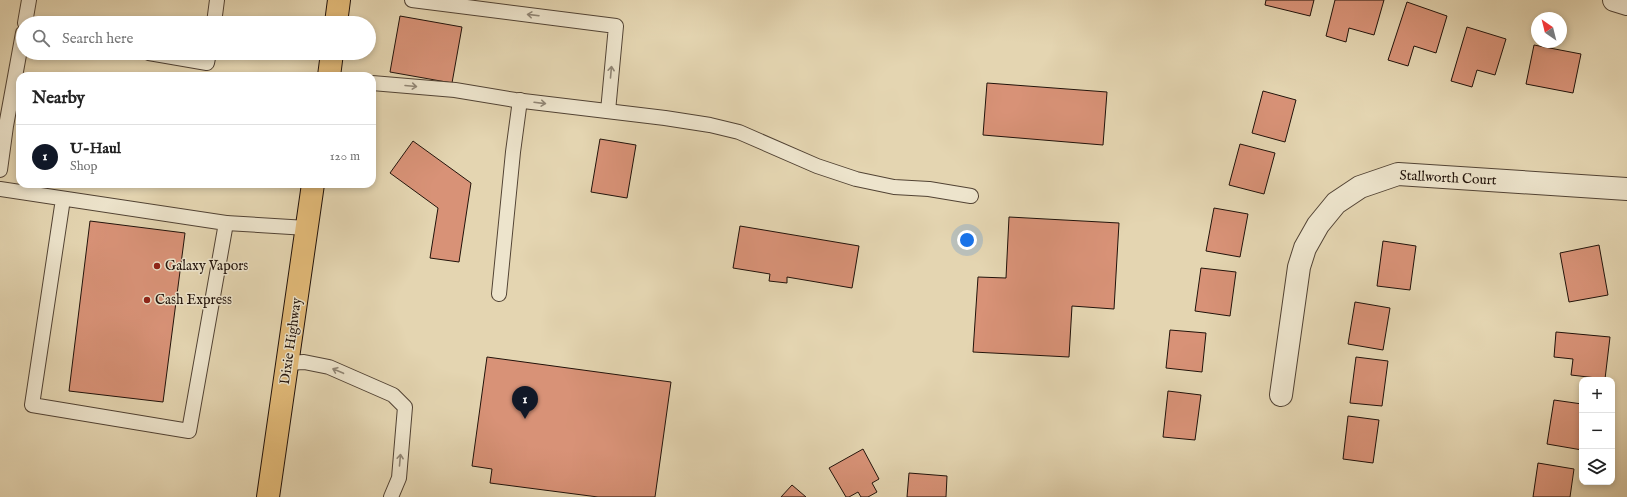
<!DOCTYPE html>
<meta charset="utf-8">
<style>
:root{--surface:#fff;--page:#f2f2f2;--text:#222;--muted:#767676;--line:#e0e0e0;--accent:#111827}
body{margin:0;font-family:"IM FELL English",serif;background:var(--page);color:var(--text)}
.controls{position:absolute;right:12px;bottom:12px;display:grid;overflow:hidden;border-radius:8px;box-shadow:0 2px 6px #0003}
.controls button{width:36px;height:36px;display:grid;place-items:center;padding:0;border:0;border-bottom:1px solid var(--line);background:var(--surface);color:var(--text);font:20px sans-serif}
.compass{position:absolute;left:1531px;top:12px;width:36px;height:36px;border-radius:50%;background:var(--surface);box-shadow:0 2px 6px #0003;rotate:325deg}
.you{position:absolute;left:967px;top:240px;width:14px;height:14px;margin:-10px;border:3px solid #fff;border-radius:50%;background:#1a73e8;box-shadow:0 0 0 6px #1a73e833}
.badge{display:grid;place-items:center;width:26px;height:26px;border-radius:50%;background:var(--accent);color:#fff;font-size:13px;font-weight:700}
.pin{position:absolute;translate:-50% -33px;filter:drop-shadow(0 1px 2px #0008)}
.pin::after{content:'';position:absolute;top:21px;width:14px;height:12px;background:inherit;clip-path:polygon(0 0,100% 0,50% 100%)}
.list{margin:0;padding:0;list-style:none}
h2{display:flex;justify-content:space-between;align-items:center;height:52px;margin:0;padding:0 16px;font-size:17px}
h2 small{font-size:13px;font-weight:400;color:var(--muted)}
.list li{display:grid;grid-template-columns:26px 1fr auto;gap:12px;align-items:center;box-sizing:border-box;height:64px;padding:0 16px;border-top:1px solid var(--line)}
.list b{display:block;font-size:15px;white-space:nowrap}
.list p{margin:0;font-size:13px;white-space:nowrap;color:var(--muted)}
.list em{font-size:13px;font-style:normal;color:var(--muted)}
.icon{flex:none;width:22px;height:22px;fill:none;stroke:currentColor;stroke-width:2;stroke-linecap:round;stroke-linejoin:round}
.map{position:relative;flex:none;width:1627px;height:497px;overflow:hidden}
.search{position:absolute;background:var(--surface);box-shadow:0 2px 6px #0003;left:16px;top:16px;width:360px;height:44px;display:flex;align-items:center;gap:10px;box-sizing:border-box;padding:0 14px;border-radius:22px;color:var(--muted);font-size:15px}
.panel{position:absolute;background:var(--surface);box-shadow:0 2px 6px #0003;left:16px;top:72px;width:360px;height:116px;border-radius:12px}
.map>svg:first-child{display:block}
.building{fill:#d89277;stroke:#21120a}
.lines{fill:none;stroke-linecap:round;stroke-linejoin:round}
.lane-casing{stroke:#524334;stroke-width:16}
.street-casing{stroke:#524334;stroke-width:24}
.primary-casing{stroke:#21120a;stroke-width:24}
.lane{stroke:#ede4cc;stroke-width:14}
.street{stroke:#ede4cc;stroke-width:22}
.primary{stroke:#e2ba78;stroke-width:22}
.oneway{stroke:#918675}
.poi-dot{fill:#8f2418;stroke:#ede4cc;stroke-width:1.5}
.labels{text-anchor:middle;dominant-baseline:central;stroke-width:3;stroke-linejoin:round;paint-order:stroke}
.street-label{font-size:14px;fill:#21120a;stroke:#ede4cc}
.poi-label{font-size:14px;fill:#21120a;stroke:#ede4cc;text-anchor:start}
</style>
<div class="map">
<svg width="1627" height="497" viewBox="0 0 1627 497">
<rect width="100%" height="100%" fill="#e4d5b1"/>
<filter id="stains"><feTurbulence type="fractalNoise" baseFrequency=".005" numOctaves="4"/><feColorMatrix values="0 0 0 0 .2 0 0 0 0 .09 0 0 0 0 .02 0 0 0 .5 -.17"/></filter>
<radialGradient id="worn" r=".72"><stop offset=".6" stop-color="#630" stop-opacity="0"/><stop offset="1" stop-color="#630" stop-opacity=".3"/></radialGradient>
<!-- building -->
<g class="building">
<polygon points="1266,0 1314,0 1310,16 1265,5"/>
<polygon points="1335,0 1384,0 1374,35 1349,28 1346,42 1326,36"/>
<polygon points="1407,2 1447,16 1436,53 1414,46 1408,66 1388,60"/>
<polygon points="400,16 462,27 452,83 390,72"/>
<polygon points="1467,27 1506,39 1495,75 1477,70 1472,87 1451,81"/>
<polygon points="1534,45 1581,54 1573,93 1526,84"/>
<polygon points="987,83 1107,92 1103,145 983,135"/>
<polygon points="1263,91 1296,100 1285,142 1252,133"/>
<polygon points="600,139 636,145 627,198 591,192"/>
<polygon points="413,141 471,183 459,262 430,258 438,208 390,173"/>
<polygon points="1240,144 1275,153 1264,194 1229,185"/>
<polygon points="1214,208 1248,214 1240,257 1206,251"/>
<polygon points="1009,217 1119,223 1114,309 1072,306 1069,357 973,352 978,277 1006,278"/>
<polygon points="90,221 185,233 163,402 69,391"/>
<polygon points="740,226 859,246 852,288 787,277 787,283 769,281 770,274 733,268"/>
<polygon points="1383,241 1416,246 1410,290 1377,286"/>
<polygon points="1599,245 1608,295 1569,302 1560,253"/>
<polygon points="1201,268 1236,272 1230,316 1195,311"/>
<polygon points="1355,302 1390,308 1383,350 1348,344"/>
<polygon points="1170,330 1206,333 1202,372 1166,368"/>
<polygon points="1556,332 1610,337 1605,379 1571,375 1573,359 1554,357"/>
<polygon points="487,357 671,382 655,497 598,497 490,483 492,469 472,466"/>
<polygon points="1356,357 1388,361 1382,406 1350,403"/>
<polygon points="1168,391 1201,395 1195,440 1163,437"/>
<polygon points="1554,400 1582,404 1582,450 1547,444"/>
<polygon points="1348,416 1379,420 1373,463 1343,459"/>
<polygon points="863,449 879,479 872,483 877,492 868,497 861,497 858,492 849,497 846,497 829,468"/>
<polygon points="1538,463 1574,469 1570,497 1533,497"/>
<polygon points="909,473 947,476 946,497 907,497"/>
<polygon points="792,485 806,497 781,497"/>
</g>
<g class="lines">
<!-- lane casing -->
<g class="lane-casing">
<g id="lane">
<polyline points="412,0 616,26 608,111"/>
<polyline points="25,23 29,0"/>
<polyline points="214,23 217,0"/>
<polyline points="149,53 207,63 209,53"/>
<polyline points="372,83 455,90 515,100 665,118 710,125 739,132 817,166 856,179 894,187 929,189 971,196"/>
<polyline points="0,170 6,126 23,33"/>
<polyline points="0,189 226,223 189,431 32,405 63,199"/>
<polyline points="226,223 307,228"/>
<polyline points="499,294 513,152 520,100"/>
<polyline points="288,363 304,362 329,367 393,395 405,407 399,478 391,497"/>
</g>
</g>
<!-- street casing -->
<g class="street-casing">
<g id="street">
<polyline points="1614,0 1627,4"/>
<polyline points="1281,395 1299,267 1305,248 1318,225 1336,203 1360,187 1398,174 1627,189"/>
</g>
</g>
<!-- primary casing -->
<g class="primary-casing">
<g id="primary">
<polyline points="336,23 339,0"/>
<polyline points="329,76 332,53"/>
<polyline points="268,497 313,184"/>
</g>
</g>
<!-- lane -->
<use href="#lane" class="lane"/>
<!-- street -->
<use href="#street" class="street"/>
<!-- primary -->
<use href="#primary" class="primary"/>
</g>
<!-- one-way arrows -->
<defs><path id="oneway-shaft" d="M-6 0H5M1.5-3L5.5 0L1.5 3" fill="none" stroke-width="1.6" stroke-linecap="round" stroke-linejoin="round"/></defs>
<g class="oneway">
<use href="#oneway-shaft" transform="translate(533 15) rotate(-173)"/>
<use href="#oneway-shaft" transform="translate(611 72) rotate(-85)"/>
<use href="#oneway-shaft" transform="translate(411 86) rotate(5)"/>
<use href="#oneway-shaft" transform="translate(540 103) rotate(7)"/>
<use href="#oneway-shaft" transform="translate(338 371) rotate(-157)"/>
<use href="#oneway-shaft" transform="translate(400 460) rotate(-85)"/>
</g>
<!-- markers -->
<g class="poi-dot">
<circle cx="157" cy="266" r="4"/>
<circle cx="147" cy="300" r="4"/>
</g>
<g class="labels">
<!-- street labels -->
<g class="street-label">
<text transform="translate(1448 178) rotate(3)">Stallworth Court</text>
<text transform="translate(291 341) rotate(-82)">Dixie Highway</text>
</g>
<!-- poi labels -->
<g class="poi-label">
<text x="165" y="266">Galaxy Vapors</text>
<text x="155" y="300">Cash Express</text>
</g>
</g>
<rect width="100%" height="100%" filter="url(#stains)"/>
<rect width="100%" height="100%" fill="url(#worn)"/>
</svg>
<div class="controls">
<button>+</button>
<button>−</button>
<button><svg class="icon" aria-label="layers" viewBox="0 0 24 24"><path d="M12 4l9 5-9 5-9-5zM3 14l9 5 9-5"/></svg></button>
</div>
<svg class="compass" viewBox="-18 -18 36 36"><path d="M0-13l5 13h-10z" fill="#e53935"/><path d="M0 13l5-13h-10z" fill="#767676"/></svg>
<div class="you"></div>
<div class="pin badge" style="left:525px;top:419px">1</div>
<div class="search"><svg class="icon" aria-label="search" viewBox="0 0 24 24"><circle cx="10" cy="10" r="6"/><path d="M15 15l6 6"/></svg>Search here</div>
<section class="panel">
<h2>Nearby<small></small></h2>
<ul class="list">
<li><span class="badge">1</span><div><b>U-Haul</b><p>Shop</p></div><em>120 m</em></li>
</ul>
</section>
</div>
